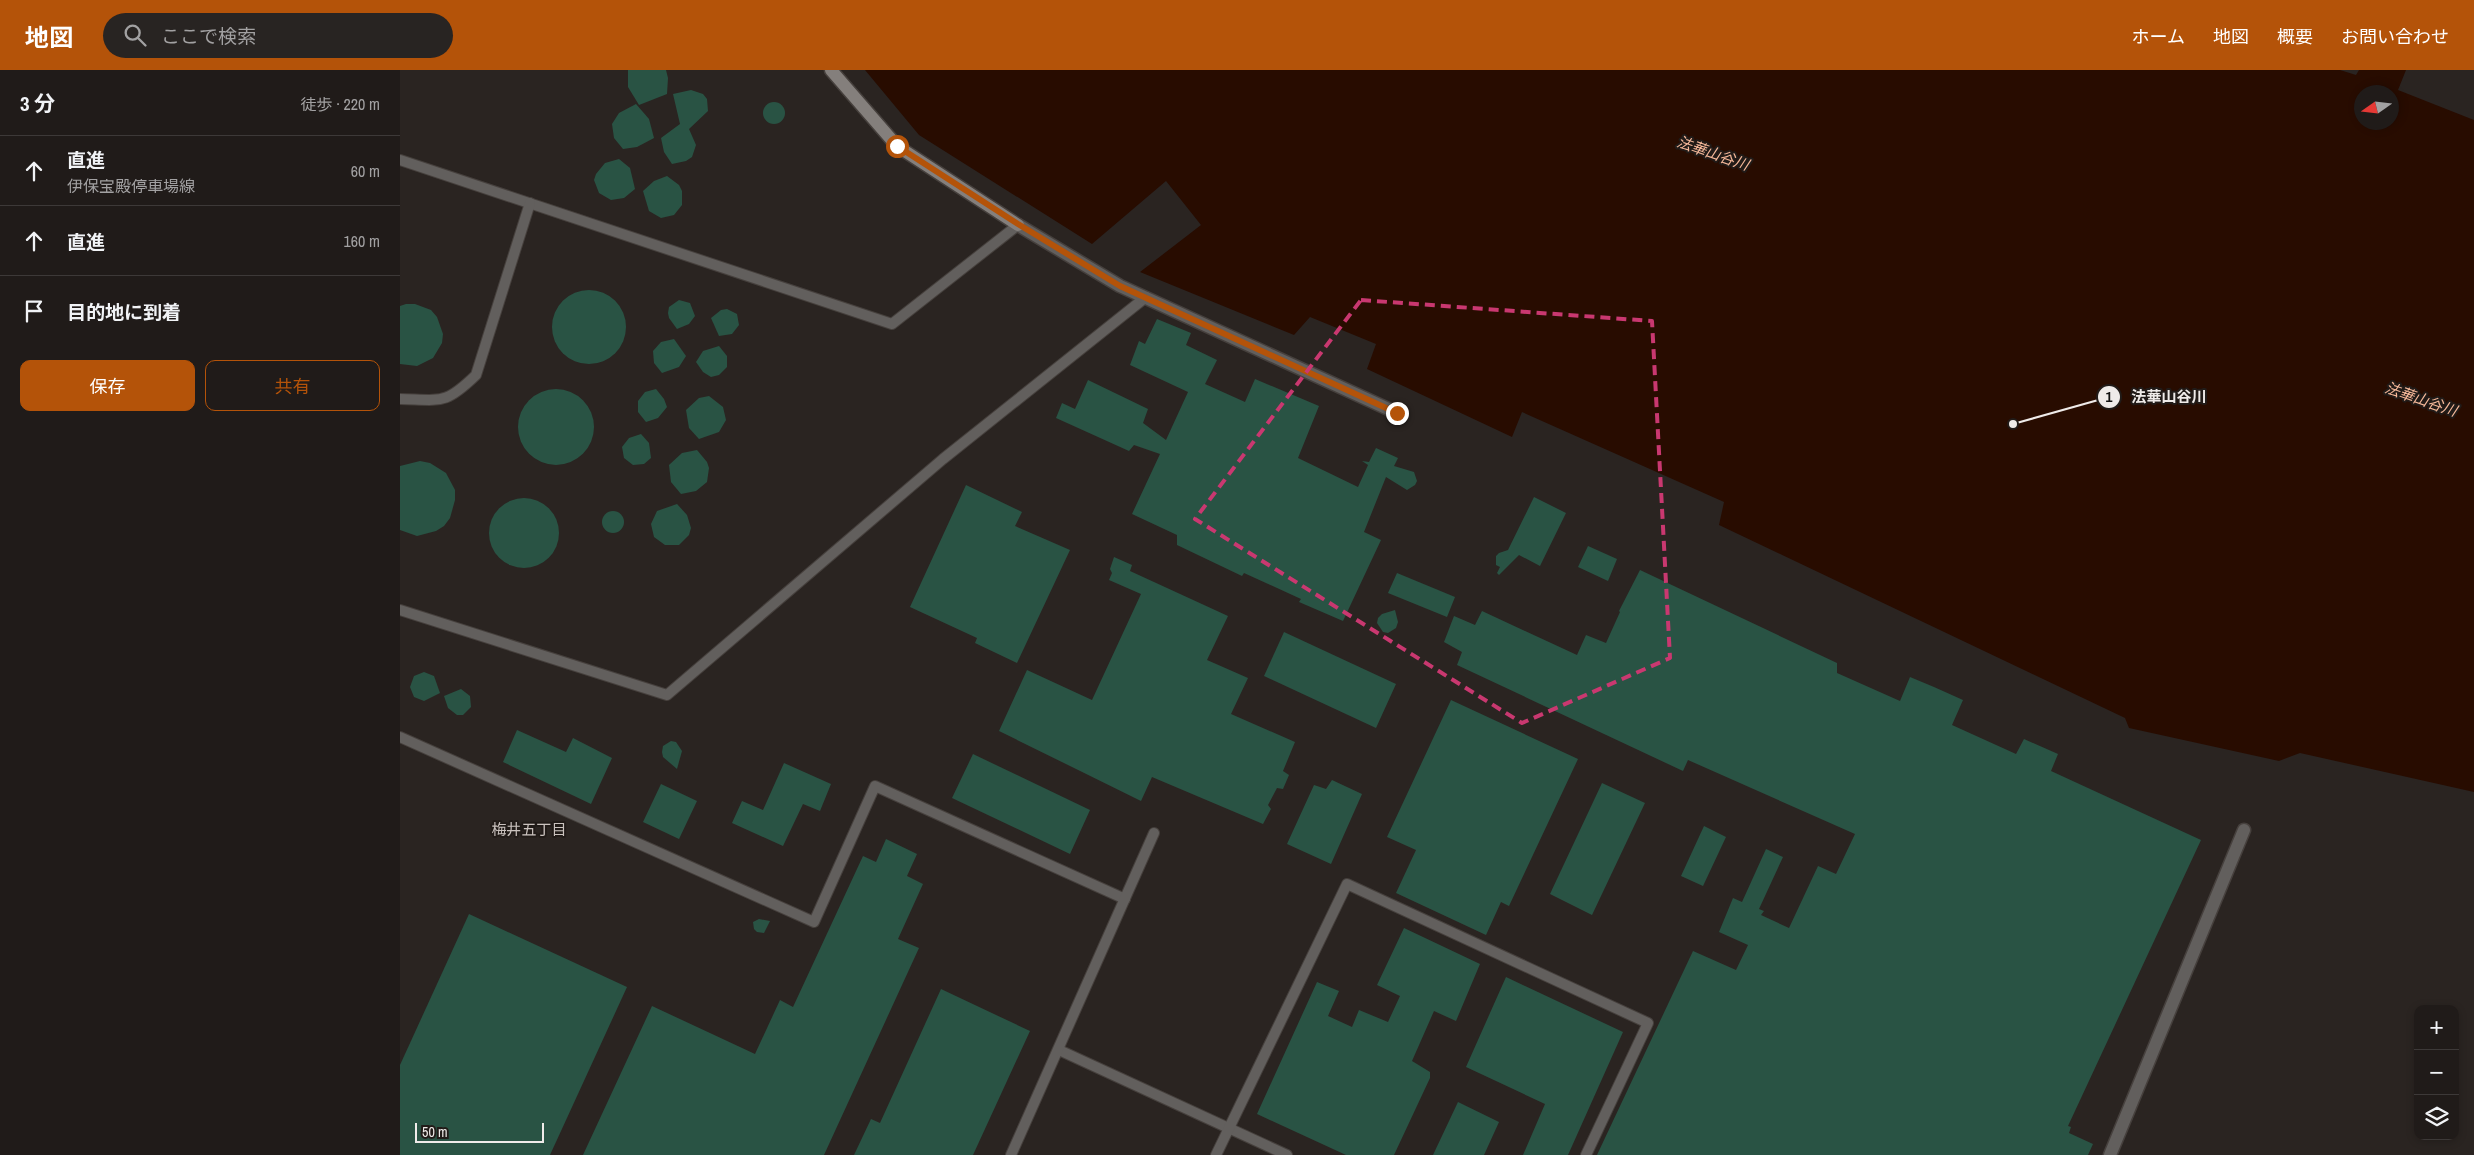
<!DOCTYPE html>
<html lang="ja">
<meta charset="utf-8">
<style>
:root{--surface:#201b19;--page:#282422;--text:#f1f3f6;--muted:#a2a1a2;--line:#3d3938;--accent:#b45309}
body{margin:0;font-family:"Archivo Narrow","Noto Sans JP",sans-serif;background:var(--page);color:var(--text)}
.controls{position:absolute;right:15px;bottom:15px;display:grid;overflow:hidden;border-radius:10px;box-shadow:0 2px 8px #0003}
.controls button{width:45px;height:45px;display:grid;place-items:center;padding:0;border:0;border-bottom:1px solid var(--line);background:var(--surface);color:var(--text);font:25px sans-serif}
.compass{position:absolute;left:1954px;top:15px;width:45px;height:45px;border-radius:50%;background:var(--surface);box-shadow:0 2px 8px #0003;rotate:256deg}
.scale{position:absolute;left:15px;bottom:12px;width:129px;box-sizing:border-box;padding-left:5px;border:2px solid #efebe9;border-top:0;font-size:14px;line-height:18px;white-space:nowrap;color:#efebe9;-webkit-text-stroke:4px #211b18;paint-order:stroke}
.stop{position:absolute;width:15px;height:15px;margin:-11px;border:4px solid #b45309;border-radius:50%;background:#fff}
.stop.end{background:#b45309;border-color:#fff;box-shadow:0 1px 5px #0008}
.list{margin:0;padding:0;list-style:none}
h2{display:flex;justify-content:space-between;align-items:center;height:65px;margin:0;padding:0 20px;font-size:21px}
h2 small{font-size:16px;font-weight:400;color:var(--muted)}
.list li{display:grid;grid-template-columns:32px 1fr auto;gap:15px;align-items:center;box-sizing:border-box;height:70px;padding:0 20px;border-top:1px solid var(--line)}
.list b{display:block;font-size:19px;white-space:nowrap}
.list p{margin:0;font-size:16px;white-space:nowrap;color:var(--muted)}
.list em{font-size:16px;font-style:normal;color:var(--muted)}
.actions{display:flex;gap:10px;padding:15px 20px}
.actions a{flex:1;padding:11px 0;border:1px solid var(--accent);border-radius:10px;text-align:center;font-size:18px;color:var(--accent)}
.actions .main{background:var(--accent);color:#fff}
.icon{flex:none;width:28px;height:28px;fill:none;stroke:currentColor;stroke-width:2;stroke-linecap:round;stroke-linejoin:round}
.map{position:relative;flex:none;width:2074px;height:1085px;overflow:hidden}
header{display:flex;align-items:center;gap:30px;box-sizing:border-box;height:70px;padding:0 25px;background:var(--accent);color:#fff}
header strong{font-size:24px}
nav{display:flex;gap:28px;margin-inline-start:auto;font-size:18px}
.search{width:350px;height:45px;background:var(--page);display:flex;align-items:center;gap:12px;box-sizing:border-box;padding:0 18px;border-radius:28px;color:var(--muted);font-size:19px}
main{display:flex}
aside{flex:1;background:var(--surface)}
.map>svg:first-child{display:block}
.water{fill:#280c00;fill-rule:evenodd}
.building{fill:#295344}
.lines{fill:none;stroke-linecap:round;stroke-linejoin:round}
.service-casing{stroke:#46403d;stroke-width:12}
.minor-casing{stroke:#46403d;stroke-width:15}
.secondary-casing{stroke:#46403d;stroke-width:15}
.service{stroke:#625f5d;stroke-width:10}
.minor{stroke:#625f5d;stroke-width:12}
.secondary{stroke:#847f7c;stroke-width:12}
.route{stroke:#b45309;stroke-width:6}
.marked{fill:none;stroke:#c93870;stroke-width:4;stroke-dasharray:10 6;stroke-linejoin:round}
.labels{text-anchor:middle;dominant-baseline:central;stroke-width:4;stroke-linejoin:round;paint-order:stroke}
.water-label{font-size:15px;font-style:italic;fill:#f7b99a;stroke:#211b18}
.neighbourhood-label{font-size:15px;fill:#cac2be;stroke:#211b18}
.leader{fill:none;stroke:#efebe9;stroke-width:2}
.callout-dot{fill:#efebe9;stroke:#211b18;stroke-width:2}
.mark-label{font-size:15px;text-anchor:middle;font-weight:bold;fill:#111}
.callout-label{font-size:15px;text-anchor:middle;font-weight:bold;fill:#efebe9;stroke:#211b18;stroke-width:4;stroke-linejoin:round;paint-order:stroke}
</style>
<header>
<strong>地図</strong>
<div class="search"><svg class="icon" aria-label="search" viewBox="0 0 24 24"><circle cx="10" cy="10" r="6"/><path d="M15 15l6 6"/></svg>ここで検索</div>
<nav><a>ホーム</a><a>地図</a><a>概要</a><a>お問い合わせ</a></nav>
</header>
<main>
<aside>
<h2>3 分<small>徒歩 · 220 m</small></h2>
<ul class="list">
<li><svg class="icon" aria-label="ahead" viewBox="0 0 24 24"><path d="M12 20V5M6 11l6-6 6 6"/></svg><div><b>直進</b><p>伊保宝殿停車場線</p></div><em>60 m</em></li>
<li><svg class="icon" aria-label="ahead" viewBox="0 0 24 24"><path d="M12 20V5M6 11l6-6 6 6"/></svg><div><b>直進</b></div><em>160 m</em></li>
<li><svg class="icon" aria-label="arrive" viewBox="0 0 24 24"><path d="M6 21V4h12l-3 4 3 4H6"/></svg><div><b>目的地に到着</b></div></li>
</ul>
<div class="actions"><a class="main">保存</a><a>共有</a></div>
</aside>
<div class="map">
<svg width="2074" height="1085" viewBox="0 0 2074 1085">
<rect width="100%" height="100%" fill="#2a2421"/>
<!-- water -->
<path class="water" d="M 465,0 L 1940,0 L 1956,5 L 1959,0 L 2006,0 L 1998,20 L 2074,50 L 2074,722 L 1900,683 L 1879,691 L 1729,658 L 1725,648 L 1319,455 L 1324,432 L 1122,342 L 1112,367 L 967,299 L 976,274 L 910,247 L 894,265 L 740,202 L 801,155 L 766,111 L 692,174 L 519,65 ZM 1962,22 L 1992,22 L 1992,52 L 1962,52 Z"/>
<!-- building -->
<g class="building">
<polygon points="228,0 266,0 268,8 267,24 239,35 228,17"/>
<polygon points="291,20 303,24 307,29 308,41 289,59 296,75 292,87 286,91 272,94 264,82 261,68 280,54 273,24"/>
<circle cx="374" cy="43" r="11"/>
<polygon points="236,34 249,49 254,68 237,77 223,79 214,68 212,54 219,43"/>
<polygon points="219,89 230,98 235,119 224,128 211,130 199,123 194,110 196,104 205,93"/>
<polygon points="267,106 279,115 282,121 282,135 274,145 261,148 249,141 243,121 254,111"/>
<circle cx="189" cy="257" r="37"/>
<polygon points="279,230 290,233 295,246 289,254 277,259 269,248 268,243 269,237"/>
<polygon points="6,234 15,234 31,240 37,247 43,264 42,273 33,288 17,296 0,294 0,236"/>
<polygon points="327,239 337,244 339,255 332,264 319,266 311,248 321,240"/>
<polygon points="757,249 791,263 786,275 817,290 805,314 845,332 855,309 919,336 898,388 958,417 968,395 962,391 969,392 976,378 998,388 994,396 1014,402 1017,411 1015,415 1007,420 986,407 964,462 981,470 943,551 899,532 901,529 844,503 842,506 777,475 777,465 732,444 760,384 734,375 729,381 656,348 662,333 675,339 688,310 748,339 743,353 766,370 788,322 730,295 739,271 745,274"/>
<polygon points="274,269 286,286 279,297 262,303 254,293 253,281 261,272"/>
<polygon points="319,276 327,286 327,297 319,305 311,307 303,302 296,292 303,281"/>
<polygon points="256,319 264,329 267,337 258,348 246,352 238,342 238,331 245,322"/>
<circle cx="156" cy="357" r="38"/>
<polygon points="309,326 323,337 326,350 319,362 299,369 289,358 286,340 299,328"/>
<polygon points="241,364 249,373 251,388 244,394 233,395 224,388 222,377 229,368"/>
<polygon points="297,380 307,392 309,398 307,412 296,421 281,424 271,412 269,395 282,383"/>
<polygon points="20,391 30,393 46,403 55,420 55,430 50,448 44,456 36,461 17,466 0,460 0,396"/>
<polygon points="566,415 622,442 615,456 670,480 617,593 575,573 577,568 510,537"/>
<polygon points="1134,427 1166,443 1140,496 1119,485 1099,505 1097,503 1100,497 1096,495 1096,486 1099,483 1108,480"/>
<circle cx="124" cy="463" r="35"/>
<polygon points="277,434 287,445 291,458 289,465 279,475 265,475 254,467 251,454 257,441"/>
<circle cx="213" cy="452" r="11"/>
<polygon points="1188,476 1217,489 1208,511 1178,497"/>
<polygon points="714,487 732,495 730,501 828,546 807,590 848,608 831,644 895,672 883,701 889,705 883,719 877,718 868,735 871,739 863,754 752,707 741,731 599,661 627,600 692,630 741,524 709,510 712,503 710,499"/>
<polygon points="1240,500 1437,593 1437,603 1500,631 1510,607 1534,617 1563,630 1552,655 1616,684 1624,669 1658,684 1651,701 1801,770 1668,1056 1671,1057 1669,1063 1693,1074 1688,1085 1197,1085 1293,881 1336,900 1348,875 1319,862 1333,828 1342,832 1366,779 1383,787 1359,839 1364,841 1361,845 1389,858 1418,796 1436,804 1455,764 1288,690 1283,701 1057,595 1062,582 1044,572 1054,546 1075,555 1082,541 1177,585 1186,565 1206,573 1220,542 1219,541"/>
<polygon points="997,503 1055,527 1047,547 988,523"/>
<polygon points="995,540 998,552 996,558 988,563 983,562 977,553 978,548 982,544"/>
<polygon points="884,562 996,614 976,658 864,606"/>
<polygon points="24,602 34,606 40,623 24,631 14,627 10,617 14,606"/>
<polygon points="61,619 70,626 71,637 63,645 57,645 48,638 44,626"/>
<polygon points="1051,630 1178,689 1109,836 1101,832 1086,865 996,823 1016,780 987,767"/>
<polygon points="117,660 166,682 173,668 212,688 191,734 103,692"/>
<polygon points="271,671 276,672 282,681 277,699 263,687 262,682 263,676"/>
<polygon points="573,684 690,740 670,784 552,728"/>
<polygon points="384,693 431,714 420,741 403,734 383,776 332,753 342,731 363,740"/>
<polygon points="932,710 962,724 931,794 887,774 914,715 926,719"/>
<polygon points="1202,713 1245,733 1192,845 1150,824"/>
<polygon points="261,714 297,731 279,769 243,752"/>
<polygon points="1304,756 1326,767 1303,816 1281,806"/>
<polygon points="486,769 517,784 507,806 523,814 498,869 519,878 424,1085 183,1085 252,936 355,984 380,930 393,937 463,786 476,792"/>
<polygon points="69,844 227,917 150,1085 0,1085 0,995"/>
<polygon points="359,849 370,851 364,863 357,862 354,859 353,852"/>
<polygon points="1004,858 1080,894 1056,951 1034,941 1012,991 1030,1002 1030,1008 994,1085 946,1085 857,1044 917,912 939,921 928,946 952,957 959,940 988,952 1000,926 977,915"/>
<polygon points="1106,907 1223,962 1168,1085 1123,1085 1145,1034 1066,997"/>
<polygon points="541,919 630,961 573,1085 454,1085 471,1049 480,1053"/>
<polygon points="1058,1032 1099,1052 1084,1085 1033,1085"/>
</g>
<g class="lines">
<!-- service casing -->
<g class="service-casing">
<g id="service">
<polyline points="0,90 492,254 618,155"/>
<path d="M 0,329 C 42,330 45,335 76,305 L 130,133"/>
<polyline points="0,540 267,625 543,389 746,227"/>
<polyline points="0,667 414,852 475,716 725,829"/>
<polyline points="659,980 887,1085"/>
<polyline points="611,1085 754,763"/>
<polyline points="816,1085 947,814 1248,953 1186,1085"/>
</g>
</g>
<!-- minor casing -->
<g class="minor-casing">
<g id="minor">
<polyline points="618,155 720,216 997,343"/>
<polyline points="1710,1085 1844,760"/>
</g>
</g>
<!-- secondary casing -->
<g class="secondary-casing">
<polyline id="secondary" points="431,0 497,76 618,155"/>
</g>
<!-- service -->
<use href="#service" class="service"/>
<!-- minor -->
<use href="#minor" class="minor"/>
<!-- secondary -->
<use href="#secondary" class="secondary"/>
</g>
<g class="lines">
<!-- route -->
<polyline class="route" points="497,76 618,154 720,216 997,343"/>
</g>
<!-- marked area -->
<path class="marked" d="M 961,230 L 1252,251 L 1270,588 L 1122,653 L 795,449 Z"/>
<g class="labels">
<!-- water labels -->
<g class="water-label">
<text transform="translate(1313 83) rotate(19)">法華山谷川</text>
<text transform="translate(2021 329) rotate(19)">法華山谷川</text>
</g>
<!-- neighbourhood labels -->
<g class="neighbourhood-label">
<text x="129" y="759">梅井五丁目</text>
</g>
</g>
<!-- callouts -->
<path class="leader" d="M1613 354L1709 327"/>
<g class="callout-dot">
<circle cx="1613" cy="354" r="5"/>
<circle cx="1709" cy="327" r="12"/>
</g>
<g class="mark-label">
<text x="1709" y="332">1</text>
</g>
<g class="callout-label">
<text x="1769" y="332">法華山谷川</text>
</g>
</svg>
<div class="controls">
<button>+</button>
<button>−</button>
<button><svg class="icon" aria-label="layers" viewBox="0 0 24 24"><path d="M12 4l9 5-9 5-9-5zM3 14l9 5 9-5"/></svg></button>
</div>
<svg class="compass" viewBox="-18 -18 36 36"><path d="M0-13l5 13h-10z" fill="#e53935"/><path d="M0 13l5-13h-10z" fill="#a2a1a2"/></svg>
<div class="scale">50 m</div>
<div class="stop" style="left:497px;top:76px"></div>
<div class="stop end" style="left:997px;top:343px"></div>
</div>
</main>
